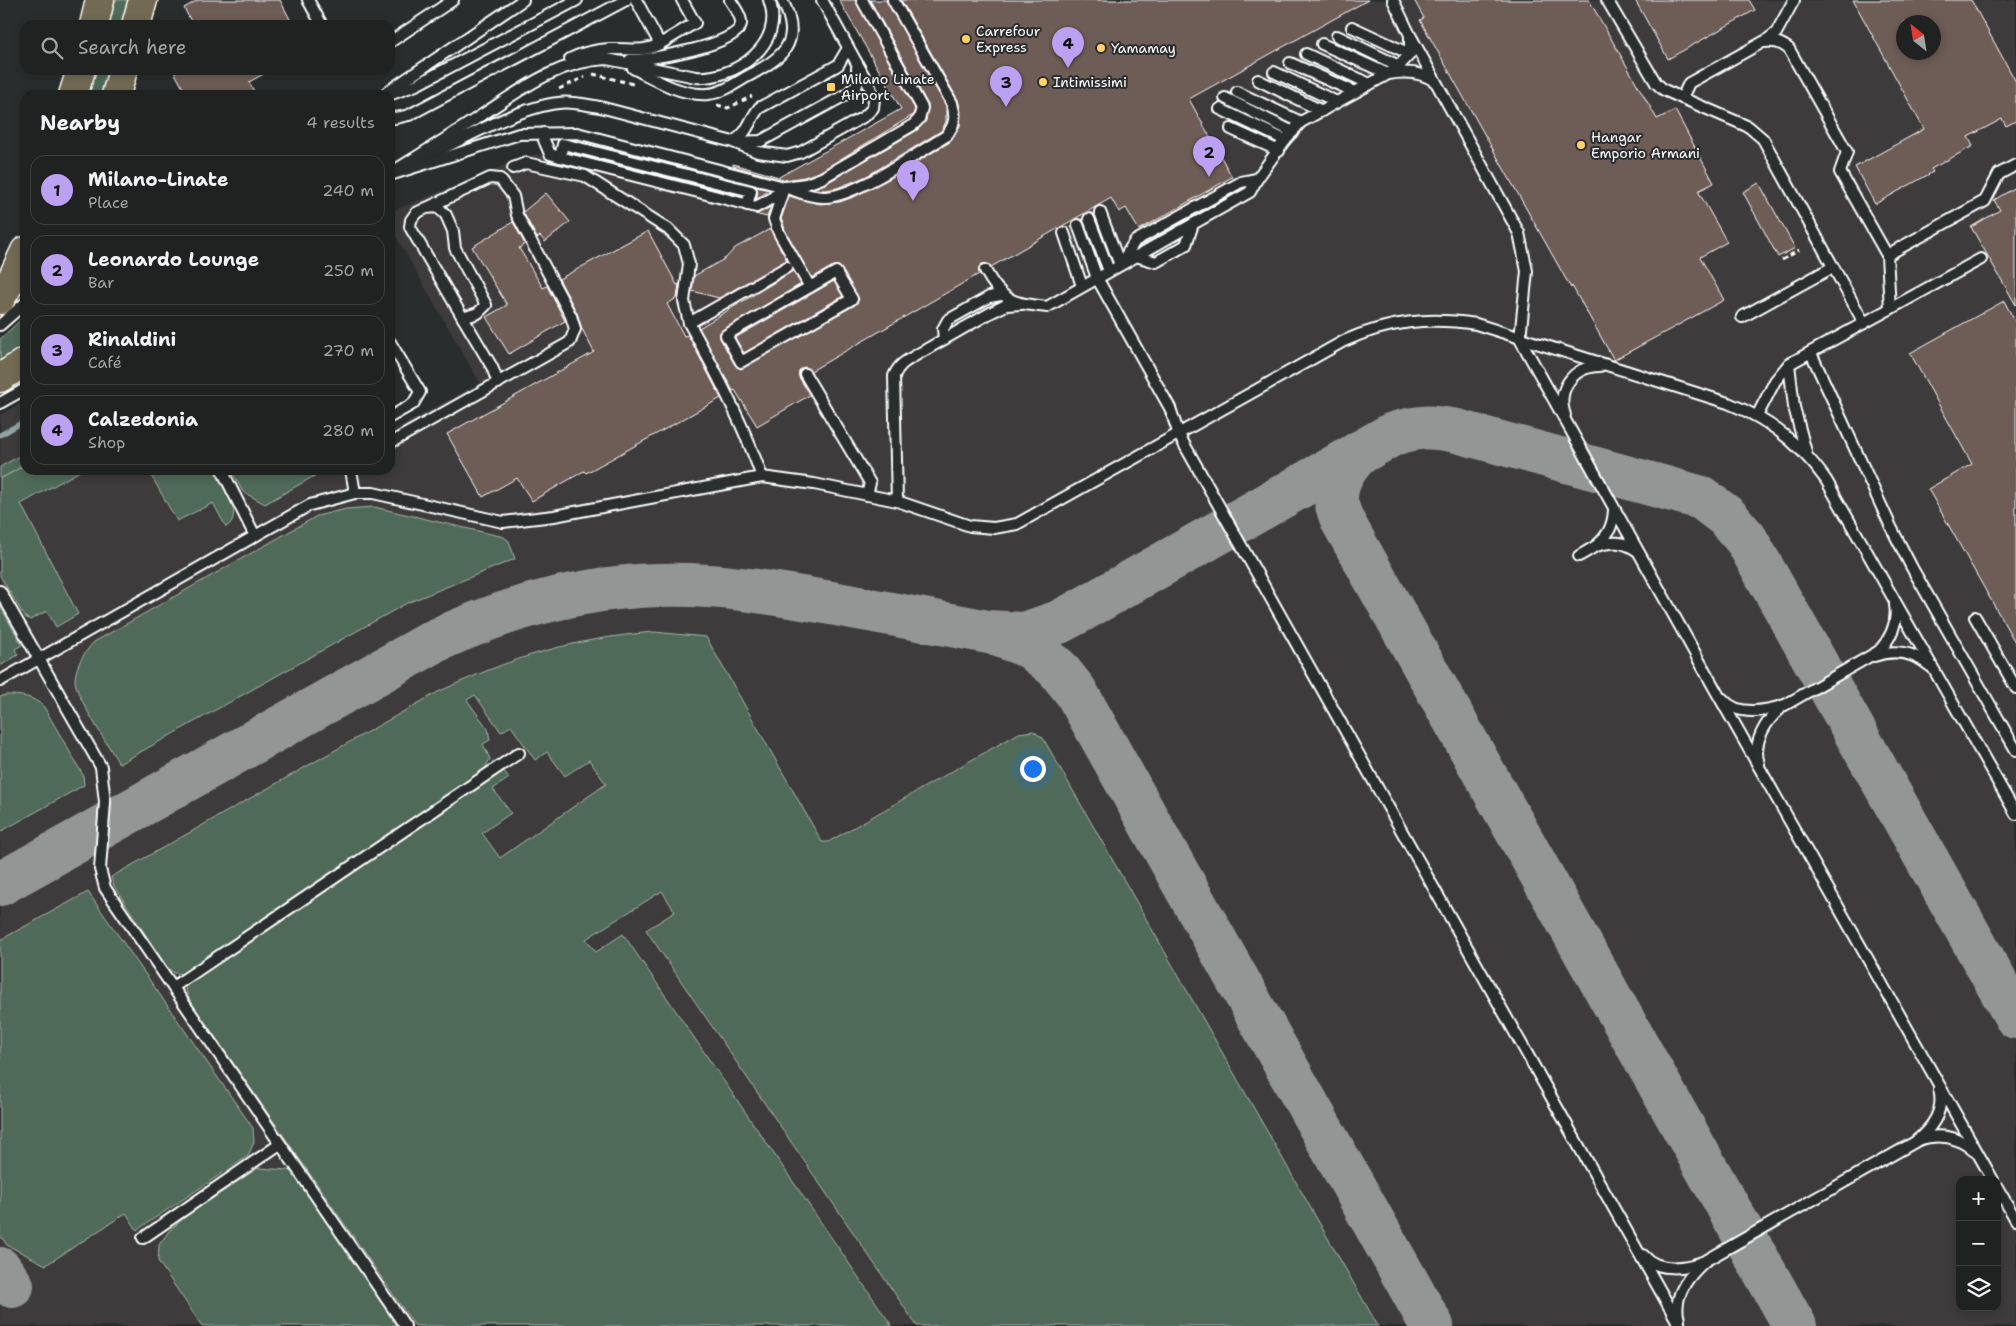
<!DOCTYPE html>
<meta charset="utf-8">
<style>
:root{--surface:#202222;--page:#2d2f2f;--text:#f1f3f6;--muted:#a2a4a5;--line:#3d3f40;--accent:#bca0f2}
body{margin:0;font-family:"Shantell Sans",sans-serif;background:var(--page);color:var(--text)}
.controls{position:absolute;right:15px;bottom:15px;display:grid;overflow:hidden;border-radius:10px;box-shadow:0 2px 8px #0003}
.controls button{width:45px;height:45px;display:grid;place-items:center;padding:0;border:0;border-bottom:1px solid var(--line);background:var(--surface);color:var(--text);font:25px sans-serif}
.compass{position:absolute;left:1896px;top:15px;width:45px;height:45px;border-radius:50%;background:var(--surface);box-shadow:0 2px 8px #0003;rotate:330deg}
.you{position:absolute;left:1032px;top:768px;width:18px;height:18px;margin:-12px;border:4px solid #fff;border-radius:50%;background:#1a73e8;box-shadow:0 0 0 8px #1a73e833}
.badge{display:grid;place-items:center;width:32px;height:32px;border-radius:50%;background:var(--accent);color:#111;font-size:16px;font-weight:700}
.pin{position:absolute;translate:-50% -41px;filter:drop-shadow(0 1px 2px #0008)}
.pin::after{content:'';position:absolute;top:26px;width:18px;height:15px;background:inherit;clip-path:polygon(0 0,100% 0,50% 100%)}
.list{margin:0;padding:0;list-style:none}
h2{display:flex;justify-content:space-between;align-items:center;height:65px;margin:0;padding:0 20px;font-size:21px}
h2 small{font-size:16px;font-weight:400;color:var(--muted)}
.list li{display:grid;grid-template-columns:32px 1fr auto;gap:15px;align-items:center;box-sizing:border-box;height:70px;margin:0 10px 10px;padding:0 10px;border:1px solid var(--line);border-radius:15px}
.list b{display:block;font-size:19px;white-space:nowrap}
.list p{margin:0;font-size:16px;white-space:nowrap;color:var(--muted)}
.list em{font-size:16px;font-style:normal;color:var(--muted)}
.icon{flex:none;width:28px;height:28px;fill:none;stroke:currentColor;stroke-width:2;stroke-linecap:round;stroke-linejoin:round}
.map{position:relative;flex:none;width:2016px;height:1326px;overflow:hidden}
.search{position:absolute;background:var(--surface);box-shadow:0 2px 8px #0003;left:20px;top:20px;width:375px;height:55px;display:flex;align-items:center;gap:12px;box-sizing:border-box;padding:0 18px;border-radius:15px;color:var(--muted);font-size:19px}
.panel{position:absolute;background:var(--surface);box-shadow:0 2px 8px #0003;left:20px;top:90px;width:375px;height:385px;border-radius:15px}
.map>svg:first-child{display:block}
.built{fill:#3e3b3a;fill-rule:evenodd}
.green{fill:#506a59;stroke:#a8b4ac}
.forest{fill:url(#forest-firs);stroke:#a8b4ac}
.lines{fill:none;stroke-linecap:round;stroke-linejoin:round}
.stream{stroke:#91a3a6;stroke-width:5}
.taxiway{stroke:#949696;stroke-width:44}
.building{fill:#6e5c57;stroke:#fff;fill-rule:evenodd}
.service-casing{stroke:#fff;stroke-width:14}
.primary-casing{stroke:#fff;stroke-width:31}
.path{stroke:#fff;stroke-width:3;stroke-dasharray:5 4;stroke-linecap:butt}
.service{stroke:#2a2d2e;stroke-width:10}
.primary{stroke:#736b52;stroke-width:28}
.poi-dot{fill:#ffd166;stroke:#2a2d2e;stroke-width:2}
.labels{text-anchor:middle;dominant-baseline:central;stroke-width:4;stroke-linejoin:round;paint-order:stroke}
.poi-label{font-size:14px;fill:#fff;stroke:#2a2d2e;text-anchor:start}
</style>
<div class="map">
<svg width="2016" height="1326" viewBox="0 0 2016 1326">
<defs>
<pattern id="forest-firs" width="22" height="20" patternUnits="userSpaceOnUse" patternTransform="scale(1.25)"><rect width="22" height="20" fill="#506a59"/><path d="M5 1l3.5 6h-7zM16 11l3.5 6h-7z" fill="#6a8072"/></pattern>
</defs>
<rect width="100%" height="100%" fill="#2a2d2e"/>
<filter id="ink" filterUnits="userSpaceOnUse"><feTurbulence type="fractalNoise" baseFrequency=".02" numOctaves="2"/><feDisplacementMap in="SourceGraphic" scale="10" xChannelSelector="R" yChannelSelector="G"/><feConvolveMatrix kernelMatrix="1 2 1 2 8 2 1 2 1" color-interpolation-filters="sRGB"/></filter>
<g filter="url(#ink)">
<!-- built -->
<path class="built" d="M 839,0 L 2016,0 L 2016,1326 L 0,1326 L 0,415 L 25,401 L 25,470 L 390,470 L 390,432 L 480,383 L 390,226 L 390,212 L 527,156 L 537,154 L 720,204 L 733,164 L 779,177 L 901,109 ZM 1904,22 L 1934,22 L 1934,52 L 1904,52 ZM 1960,1180 L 1997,1180 L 1997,1307 L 1960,1307 Z"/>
<!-- green -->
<g class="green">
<polygon points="111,0 133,0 126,25 106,25"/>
<polygon points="92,70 113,70 106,95 85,95"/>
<polygon points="25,316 25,351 0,367 0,339"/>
<polygon points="25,465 25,470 82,470 21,504 78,614 56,627 47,611 30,620 25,617 0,576 0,479"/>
<path d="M 148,470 L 216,470 C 223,483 245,516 226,527 L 213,503 L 177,521 Z"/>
<polygon points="231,470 325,470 265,504 243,492"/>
<path d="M 374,507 L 504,537 L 509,541 L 515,559 L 407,603 L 119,764 C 110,747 74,695 75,679 C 76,664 85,652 94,642 L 317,516 L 346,509 Z"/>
<polygon points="0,606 22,645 15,649 18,655 0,666"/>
<path d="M 654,632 L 706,637 L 822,842 L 828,842 L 1019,733 L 1033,731 L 1043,738 L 1378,1326 L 917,1326 L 646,930 L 675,912 L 662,891 L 586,939 L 596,952 L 623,934 L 892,1326 L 415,1326 L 189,999 L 185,988 L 190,979 L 502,768 L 509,778 L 493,789 L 511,813 L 482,833 L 500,858 L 606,784 L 589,760 L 565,776 L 547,752 L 535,760 L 511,726 L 501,732 L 475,695 L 467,700 L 488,729 L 490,740 L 483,744 L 490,759 L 483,772 L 183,974 L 174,973 L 166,966 L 114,886 L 111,877 L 438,692 C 513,657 571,639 654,632 Z"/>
<path d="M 6,695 C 21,695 33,696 44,707 L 83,775 L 84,785 L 0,832 L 0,697 Z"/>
<polygon points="88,892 253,1128 254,1142 248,1156 137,1230 126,1213 46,1265 7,1245 0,1235 0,940"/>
<polygon points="258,1168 288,1170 295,1175 398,1326 202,1326 158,1261 159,1245 169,1231 185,1217"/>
</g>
<!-- forest -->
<polygon class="forest" points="25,453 25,465 0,479 0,467"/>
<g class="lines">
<!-- stream -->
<polyline class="stream" points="0,435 25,421"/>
<!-- taxiway -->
<g class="taxiway">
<path d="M 1360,452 C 1347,465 1335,482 1336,501 C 1337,507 1340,514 1342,520 L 1795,1326"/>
<polyline points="993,633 1030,647 1057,668 1076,692 1432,1326"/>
<path d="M 0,884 L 433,642 C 504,609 580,587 659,585 C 717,583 774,593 831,603 C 884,613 936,622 988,632 L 1024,634 L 1059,622 L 1078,612 L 1393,434 C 1420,426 1430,426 1457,431 L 1702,498 L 1727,517 L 1746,539 L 2016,1017"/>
<polyline points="0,1269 12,1286"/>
</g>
</g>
<!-- building -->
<g class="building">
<polygon points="198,0 280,0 293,25 193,25 184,8"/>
<polygon points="839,0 855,0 915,109 913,115 819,172 804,177 784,180 733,166 733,164 779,177 901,109"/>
<polygon points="870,0 886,0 946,106 946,122 941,131 867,176 837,188 825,190 813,189 825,184 916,131 926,121 928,105"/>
<polygon points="901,0 1368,0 1189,99 1232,177 1139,230 1126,208 1119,212 1111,198 991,267 988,264 982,264 979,267 979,274 811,371 805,367 801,368 799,371 799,377 810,395 757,426 735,390 733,391 699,328 793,271 801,284 720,332 720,338 735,365 741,369 855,305 859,299 839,266 833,266 812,278 785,230 783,223 784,222 781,219 789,196 820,204 840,202 856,196 890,178 950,142 960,126 961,112 958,100"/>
<polygon points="1414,0 1589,0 1657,119 1675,110 1714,183 1698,191 1727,242 1700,257 1724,300 1614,360 1572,286 1571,288 1420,20 1424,18"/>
<polygon points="1635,0 1749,0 1755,10 1668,59"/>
<path d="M 1853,0 L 1971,0 L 2016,82 L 2016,121 L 2006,126 L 2002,119 L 1968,137 L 1973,146 L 1931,169 L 1933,172 L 1875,204 L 1855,167 L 1924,129 ZM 1904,22 L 1934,22 L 1934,52 L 1904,52 Z"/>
<polygon points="173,70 271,70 249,82 256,95 187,95"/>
<polygon points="1759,183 1795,248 1778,257 1743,192"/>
<polygon points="756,187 770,190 756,199 758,192"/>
<polygon points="2016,187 2016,305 1971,227 2000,210 1994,200"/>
<polygon points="546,193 570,222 545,242 540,236 537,238 523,212"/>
<polygon points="771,207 767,217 755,214 759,213"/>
<polygon points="513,222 525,244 519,248 543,288 547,286 565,321 509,354 486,317 507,305 472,247"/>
<polygon points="770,229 787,260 719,298 692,291 694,276 726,258 735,248"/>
<polygon points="648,231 677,285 679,284 677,298 667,304 684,336 688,335 721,398 586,473 584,471 532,501 517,478 483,497 447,434 594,352 582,329 577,313 559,279"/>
<polygon points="834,281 843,296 744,353 735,338"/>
<polygon points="2004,301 2016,323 2016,644 1928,489 1972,464 1910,353"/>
</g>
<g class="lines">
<!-- service casing -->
<g class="service-casing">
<g id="service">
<polyline points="308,0 322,25"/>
<polyline points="636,0 660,44 695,23 682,0"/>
<polyline points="1393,0 1410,35 1519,233 1527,271 1520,339 1716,691 1993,1180"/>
<polyline points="1607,0 1656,83 1664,90 1682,98"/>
<polyline points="1352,27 1410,54"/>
<polyline points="1337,36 1399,66"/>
<path d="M 1410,36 L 1410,54 L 1399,66 L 1388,74 C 1405,71 1421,71 1434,81"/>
<polyline points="390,42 453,0"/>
<polyline points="1764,42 1776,33 1794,0"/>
<polyline points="1322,44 1388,74"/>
<polyline points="1306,54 1370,84"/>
<path d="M 570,59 C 582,53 596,50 609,49 C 629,48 642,53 660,44"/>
<path d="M 630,60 C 649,60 739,45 741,24 C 742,17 734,6 730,0"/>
<polyline points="1290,63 1355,92"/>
<path d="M 633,68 C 655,80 682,96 708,94 C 721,93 733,85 743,79 C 781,58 805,45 782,0"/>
<polyline points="1274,72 1337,102"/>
<polyline points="1258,80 1322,111"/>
<polyline points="387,92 523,0"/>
<polyline points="1237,92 1301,122"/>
<polyline points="389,95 416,85 577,0"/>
<polyline points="1225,98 1293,132"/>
<polyline points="1220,109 1285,140"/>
<polyline points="390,117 396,118 409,115 626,0"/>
<polyline points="1231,129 1279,151"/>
<polyline points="544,133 544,140 550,154 560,157"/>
<path d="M 734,141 C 749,132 748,122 759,108 L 838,65 L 848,48"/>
<polyline points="739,142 761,141 847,94 857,85 857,68"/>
<path d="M 420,160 C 459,141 516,108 558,103 C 572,101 586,105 600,107 L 733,142 L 758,152 L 787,156 L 801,152 L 865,116 L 873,108 L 874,99 L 870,87 L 822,0"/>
<polyline points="513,168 526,163 585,176 668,229 684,245 689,264 684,301 689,323"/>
<path d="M 397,169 C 426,151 456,132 485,113 C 523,88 559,61 607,59 L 696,77 C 735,80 786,44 769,0"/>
<path d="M 390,175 L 519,134 L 577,133 L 784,187 C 798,191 811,198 826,197 C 856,196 918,153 946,136 C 955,125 956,117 952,103 L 893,0"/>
<polyline points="784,188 774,219 779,233 810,287"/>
<polyline points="747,205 751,191 563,144 560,157 722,198 756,207 771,199 784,187 806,184 822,178 913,125 919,119 922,108 862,0"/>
<polyline points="1100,212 1120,265"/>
<polyline points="1089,219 1109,271"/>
<polyline points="1078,225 1097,278 1170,408 1179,435 1680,1326"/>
<polyline points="1064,233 1082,286"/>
<polyline points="1136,256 1156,262 1186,245 1193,224 1250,192 1257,179"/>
<polyline points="1120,265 1135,241 1241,182 1257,179 1285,140 1301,122 1388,74"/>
<path d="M 985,270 C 1002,302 1013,303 1047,307 L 1193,224"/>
<polygon points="836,272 852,299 741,362 726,335"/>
<polyline points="1890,309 1887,255 1985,201 1999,174 2016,165"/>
<polyline points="1742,317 1833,267"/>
<polyline points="463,318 492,367 498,383"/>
<path d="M 1864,323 L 1763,139 L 1749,127 L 1682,98 L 1689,83 L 1763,42 C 1774,41 1780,42 1789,49 L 1847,152 L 1840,172 L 1887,255"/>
<polyline points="0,325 25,303"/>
<polyline points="944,339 943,329 948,320 989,297 1001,295"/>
<polyline points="390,342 420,392 413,404 390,417"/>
<polyline points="1811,353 1891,527 1912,568 2016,750"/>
<polyline points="1789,364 1794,407 1806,452"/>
<polyline points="805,374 870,483 867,495"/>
<polyline points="0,403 25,389"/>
<path d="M 1565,415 C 1556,390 1573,366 1600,366"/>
<polyline points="1757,416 1775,381 1789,364 1981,259"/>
<polyline points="390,443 570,342 575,329 571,316 517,215 513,196 500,179 490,178 416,213 411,220 410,227 463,318 478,313 486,305 455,248 453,231 446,215 438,207 426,208"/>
<polyline points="351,470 355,493"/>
<path d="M 762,477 L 814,484 L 897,501 L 970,526 L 994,528 L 1017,524 L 1344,341 C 1389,321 1428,317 1476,324 L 1728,403 C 1769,419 1801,444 1826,480 L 2016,814"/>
<path d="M 897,501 L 894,376 C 898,366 904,362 913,357 L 990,313 L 1006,305 L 1021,304"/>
<path d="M 1614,510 C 1613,526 1608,536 1596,546 C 1612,541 1623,541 1636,550"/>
<path d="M 255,536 L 310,505 L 355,493 L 373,493 L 503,522 L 554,516 L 762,477 C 743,423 717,373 689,323 L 787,267"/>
<polyline points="1579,556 1596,546"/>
<polyline points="0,591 101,767 105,802 100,869 105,888 405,1326"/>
<polyline points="1975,617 2016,688"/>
<path d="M 1874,656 C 1895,649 1914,652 1930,666"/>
<polyline points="0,681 255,536 222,470"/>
<path d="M 1723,699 C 1737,717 1767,711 1785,705 L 1879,651 C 1891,638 1898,623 1895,605"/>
<path d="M 1759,764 C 1752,743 1765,722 1780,709"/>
<polyline points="173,987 519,753"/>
<path d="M 1918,1140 C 1939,1133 1958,1136 1974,1151"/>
<polyline points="1997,1187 2016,1220"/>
<polyline points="143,1238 280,1144"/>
<path d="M 1643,1255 C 1658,1273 1687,1268 1705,1261 C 1688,1276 1672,1296 1679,1320"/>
<path d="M 1705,1261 L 1915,1142 C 1932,1128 1945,1111 1939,1089"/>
</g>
</g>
<!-- primary casing -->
<g class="primary-casing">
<g id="primary">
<polyline points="94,25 100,0"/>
<polyline points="136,25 143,0"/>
<polyline points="73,95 81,70"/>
<polyline points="116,95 123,70"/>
<polyline points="0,300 10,283 25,251"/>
<polyline points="0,378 25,362"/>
</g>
</g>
<!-- path -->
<g class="path">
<polyline points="593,74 633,84"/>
<polyline points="559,89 585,77"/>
<polyline points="717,105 728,108 752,96"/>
<polyline points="1782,260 1799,250"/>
</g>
<!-- service -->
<use href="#service" class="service"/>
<!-- primary -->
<use href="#primary" class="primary"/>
</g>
</g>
<!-- markers -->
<g class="poi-dot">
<circle cx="966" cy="39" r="5"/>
<circle cx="1101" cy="48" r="5"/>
<circle cx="1043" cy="82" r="5"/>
<rect x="826" y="82" width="10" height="10" rx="2.5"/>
<circle cx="1581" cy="145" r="5"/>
</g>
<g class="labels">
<!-- poi labels -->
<g class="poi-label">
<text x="976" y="31">Carrefour<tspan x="976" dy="16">Express</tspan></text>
<text x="1111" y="48">Yamamay</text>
<text x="841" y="79">Milano Linate<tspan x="841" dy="16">Airport</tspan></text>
<text x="1053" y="82">Intimissimi</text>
<text x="1591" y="137">Hangar<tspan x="1591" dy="16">Emporio Armani</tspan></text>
</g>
</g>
</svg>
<div class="controls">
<button>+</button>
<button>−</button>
<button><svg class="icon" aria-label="layers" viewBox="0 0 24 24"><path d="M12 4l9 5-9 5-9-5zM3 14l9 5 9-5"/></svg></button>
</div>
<svg class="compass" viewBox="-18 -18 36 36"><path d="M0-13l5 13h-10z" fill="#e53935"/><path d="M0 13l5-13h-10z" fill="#a2a4a5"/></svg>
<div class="you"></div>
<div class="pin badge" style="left:913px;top:201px">1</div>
<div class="pin badge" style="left:1209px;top:177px">2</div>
<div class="pin badge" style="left:1006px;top:107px">3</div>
<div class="pin badge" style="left:1068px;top:68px">4</div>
<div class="search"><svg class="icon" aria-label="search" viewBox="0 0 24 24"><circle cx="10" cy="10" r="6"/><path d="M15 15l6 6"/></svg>Search here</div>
<section class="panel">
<h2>Nearby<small>4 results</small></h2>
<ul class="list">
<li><span class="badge">1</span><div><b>Milano-Linate</b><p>Place</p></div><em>240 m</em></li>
<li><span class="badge">2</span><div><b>Leonardo Lounge</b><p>Bar</p></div><em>250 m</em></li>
<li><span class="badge">3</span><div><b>Rinaldini</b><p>Café</p></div><em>270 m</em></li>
<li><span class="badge">4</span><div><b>Calzedonia</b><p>Shop</p></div><em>280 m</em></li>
</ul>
</section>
</div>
